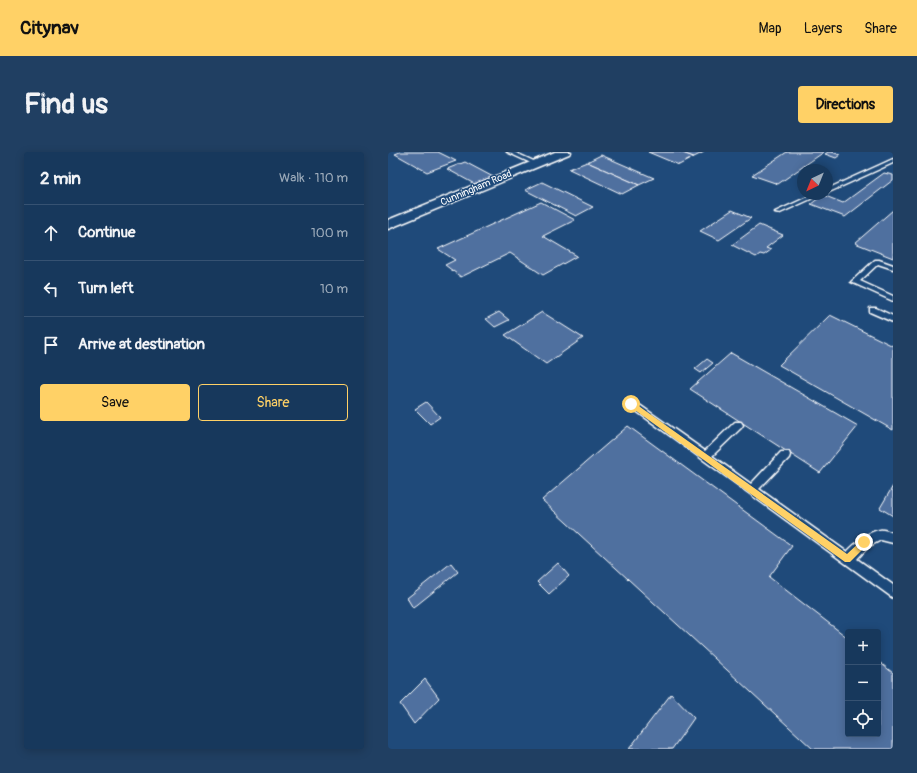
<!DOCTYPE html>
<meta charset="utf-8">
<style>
:root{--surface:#17385c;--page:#203f62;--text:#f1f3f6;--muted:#9eacbb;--line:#365272;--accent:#ffd166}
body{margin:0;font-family:Pangolin,sans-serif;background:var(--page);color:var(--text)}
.controls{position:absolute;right:12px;bottom:12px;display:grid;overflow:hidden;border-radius:4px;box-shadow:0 2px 10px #0003}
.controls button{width:36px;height:36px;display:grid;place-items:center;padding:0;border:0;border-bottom:1px solid var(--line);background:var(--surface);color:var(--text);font:20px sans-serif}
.compass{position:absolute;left:409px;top:12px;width:36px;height:36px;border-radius:50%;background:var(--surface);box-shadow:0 2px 10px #0003;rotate:223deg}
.stop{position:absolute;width:12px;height:12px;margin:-9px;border:3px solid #ffd166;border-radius:50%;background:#fff}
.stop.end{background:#ffd166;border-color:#fff;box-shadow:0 1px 4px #0008}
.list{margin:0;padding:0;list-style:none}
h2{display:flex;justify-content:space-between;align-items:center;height:52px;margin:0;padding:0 16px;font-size:17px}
h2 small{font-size:13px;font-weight:400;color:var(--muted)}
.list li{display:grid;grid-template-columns:26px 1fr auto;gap:12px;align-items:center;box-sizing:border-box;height:56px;padding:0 16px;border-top:1px solid var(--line)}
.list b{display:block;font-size:15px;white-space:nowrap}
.list em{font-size:13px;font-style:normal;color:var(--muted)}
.actions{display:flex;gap:8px;padding:12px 16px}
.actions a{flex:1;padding:9px 0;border:1px solid var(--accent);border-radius:4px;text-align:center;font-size:14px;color:var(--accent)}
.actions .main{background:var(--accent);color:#111}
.icon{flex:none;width:22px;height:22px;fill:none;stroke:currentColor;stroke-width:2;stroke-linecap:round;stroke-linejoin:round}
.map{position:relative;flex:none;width:505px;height:597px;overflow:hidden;border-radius:4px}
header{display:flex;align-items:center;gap:24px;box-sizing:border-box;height:56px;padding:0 20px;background:var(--accent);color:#111}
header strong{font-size:19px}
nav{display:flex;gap:22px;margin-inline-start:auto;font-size:14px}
.intro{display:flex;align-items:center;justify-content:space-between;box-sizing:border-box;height:96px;padding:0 24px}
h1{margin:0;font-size:28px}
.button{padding:10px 18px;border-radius:4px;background:var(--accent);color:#111;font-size:14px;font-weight:700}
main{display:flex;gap:24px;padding:0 24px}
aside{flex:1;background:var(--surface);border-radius:4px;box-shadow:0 2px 10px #0003}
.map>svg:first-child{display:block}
.building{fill:#506f9f;stroke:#fff}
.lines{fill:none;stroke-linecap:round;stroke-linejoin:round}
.service-casing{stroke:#fff;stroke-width:3}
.tertiary-casing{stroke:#fff;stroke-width:3}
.service{fill:#1f4a7a;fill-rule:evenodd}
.tertiary{fill:#1f4a7a;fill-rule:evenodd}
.route{fill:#ffd166}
.labels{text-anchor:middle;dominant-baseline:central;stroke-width:3;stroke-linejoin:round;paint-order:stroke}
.far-street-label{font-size:10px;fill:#fff;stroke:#1f4a7a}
</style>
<header>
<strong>Citynav</strong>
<nav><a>Map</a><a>Layers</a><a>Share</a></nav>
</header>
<div class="intro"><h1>Find us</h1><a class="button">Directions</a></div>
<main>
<aside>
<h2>2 min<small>Walk · 110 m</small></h2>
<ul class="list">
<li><svg class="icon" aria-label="ahead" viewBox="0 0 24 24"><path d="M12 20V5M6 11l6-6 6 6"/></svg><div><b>Continue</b></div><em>100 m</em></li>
<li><svg class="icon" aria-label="left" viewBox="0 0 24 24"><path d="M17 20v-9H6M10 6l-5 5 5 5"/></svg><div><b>Turn left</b></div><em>10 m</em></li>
<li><svg class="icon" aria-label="arrive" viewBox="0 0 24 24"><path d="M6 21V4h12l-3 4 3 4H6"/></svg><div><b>Arrive at destination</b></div></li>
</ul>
<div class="actions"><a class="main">Save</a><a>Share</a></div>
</aside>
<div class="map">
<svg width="505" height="597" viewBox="0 0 505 597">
<rect width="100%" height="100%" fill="#1f4a7a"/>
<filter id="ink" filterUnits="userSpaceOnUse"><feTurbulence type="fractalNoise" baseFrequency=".025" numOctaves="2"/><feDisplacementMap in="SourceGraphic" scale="8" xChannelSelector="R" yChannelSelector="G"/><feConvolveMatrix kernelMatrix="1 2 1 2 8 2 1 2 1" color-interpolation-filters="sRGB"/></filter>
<g filter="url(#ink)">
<!-- building -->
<g class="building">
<polygon points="12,0 50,0 68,9 39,20 7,2"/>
<polygon points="260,0 292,0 306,5 291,13"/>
<polygon points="292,0 316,0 306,5"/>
<polygon points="399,0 436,0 390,32 364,23"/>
<polygon points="440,0 444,0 452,3 448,6 437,2"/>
<polygon points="213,3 266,26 251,33 199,10"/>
<polygon points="77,10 109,27 92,35 59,17"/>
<polygon points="199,10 251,33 234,42 181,17"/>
<polygon points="496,21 505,23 505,28 457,65 423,52 435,43 455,51"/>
<polygon points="154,30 205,55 188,64 137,38"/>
<polygon points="153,50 187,68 155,84 189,104 155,123 122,101 73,125 57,113 67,108 50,97"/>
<polygon points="344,58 363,66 331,88 312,79"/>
<polygon points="505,58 505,106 467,91"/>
<polygon points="371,73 395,83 378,96 383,98 376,103 372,102 368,105 344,93"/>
<polygon points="111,160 121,168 107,175 98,167"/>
<polygon points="154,160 195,186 158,212 117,183"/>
<polygon points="442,163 505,194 505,278 391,213"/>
<polygon points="343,201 470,274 432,321 302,237"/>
<polygon points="319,207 325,211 313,221 307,217"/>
<polygon points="38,250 52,265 42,272 27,257"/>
<polygon points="240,274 404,394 381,425 460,486 460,582 490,582 490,509 505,521 505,597 425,597 154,348"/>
<polygon points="505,334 505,364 492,356"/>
<polygon points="63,411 70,420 25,456 19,446"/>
<polygon points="170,411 181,424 161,442 149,430"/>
<polygon points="37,527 51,546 26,572 12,552"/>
<polygon points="283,542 306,566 284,597 241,597"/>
</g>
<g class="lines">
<!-- service casing -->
<g class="service-casing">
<g id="service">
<polygon points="119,0 126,0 150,11 145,12"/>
<polygon points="505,7 505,11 439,41 439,37"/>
<polygon points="426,42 434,42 392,61 387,60"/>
<polygon points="487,108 491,108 505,113 505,117 490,112 472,129 505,144 505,149 463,130"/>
<polygon points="482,156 488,156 505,164 505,170 482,160"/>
<path d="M 243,247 L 317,299 L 347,270 L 353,270 L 355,273 L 353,276 L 324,304 L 363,332 L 393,300 L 401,300 L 402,303 L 401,306 L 371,337 L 459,400 C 467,392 480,379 492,378 C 496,377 501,380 505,381 L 505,391 L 493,388 L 480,395 L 469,407 L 505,433 L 505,446 L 240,253 L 238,251 L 240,249 Z"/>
</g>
</g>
<!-- tertiary casing -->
<g class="tertiary-casing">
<polygon id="tertiary" points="167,0 183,0 181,2 0,77 0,68"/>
</g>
<!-- service -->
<use href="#service" class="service"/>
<!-- tertiary -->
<use href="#tertiary" class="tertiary"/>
</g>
</g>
<!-- route -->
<polygon class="route" points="240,250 245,250 459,402 474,388 479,388 479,393 462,410 457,410 240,253"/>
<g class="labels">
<!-- far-street labels -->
<g class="far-street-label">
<text transform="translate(88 36) rotate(-23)">Cunningham Road</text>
</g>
</g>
</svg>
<div class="controls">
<button>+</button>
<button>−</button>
<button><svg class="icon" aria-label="locate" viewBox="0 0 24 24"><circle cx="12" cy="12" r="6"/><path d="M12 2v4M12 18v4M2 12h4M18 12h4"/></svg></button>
</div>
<svg class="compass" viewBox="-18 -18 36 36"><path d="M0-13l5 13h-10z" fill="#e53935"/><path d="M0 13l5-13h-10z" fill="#9eacbb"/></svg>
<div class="stop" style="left:243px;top:252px"></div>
<div class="stop end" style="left:476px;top:390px"></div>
</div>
</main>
